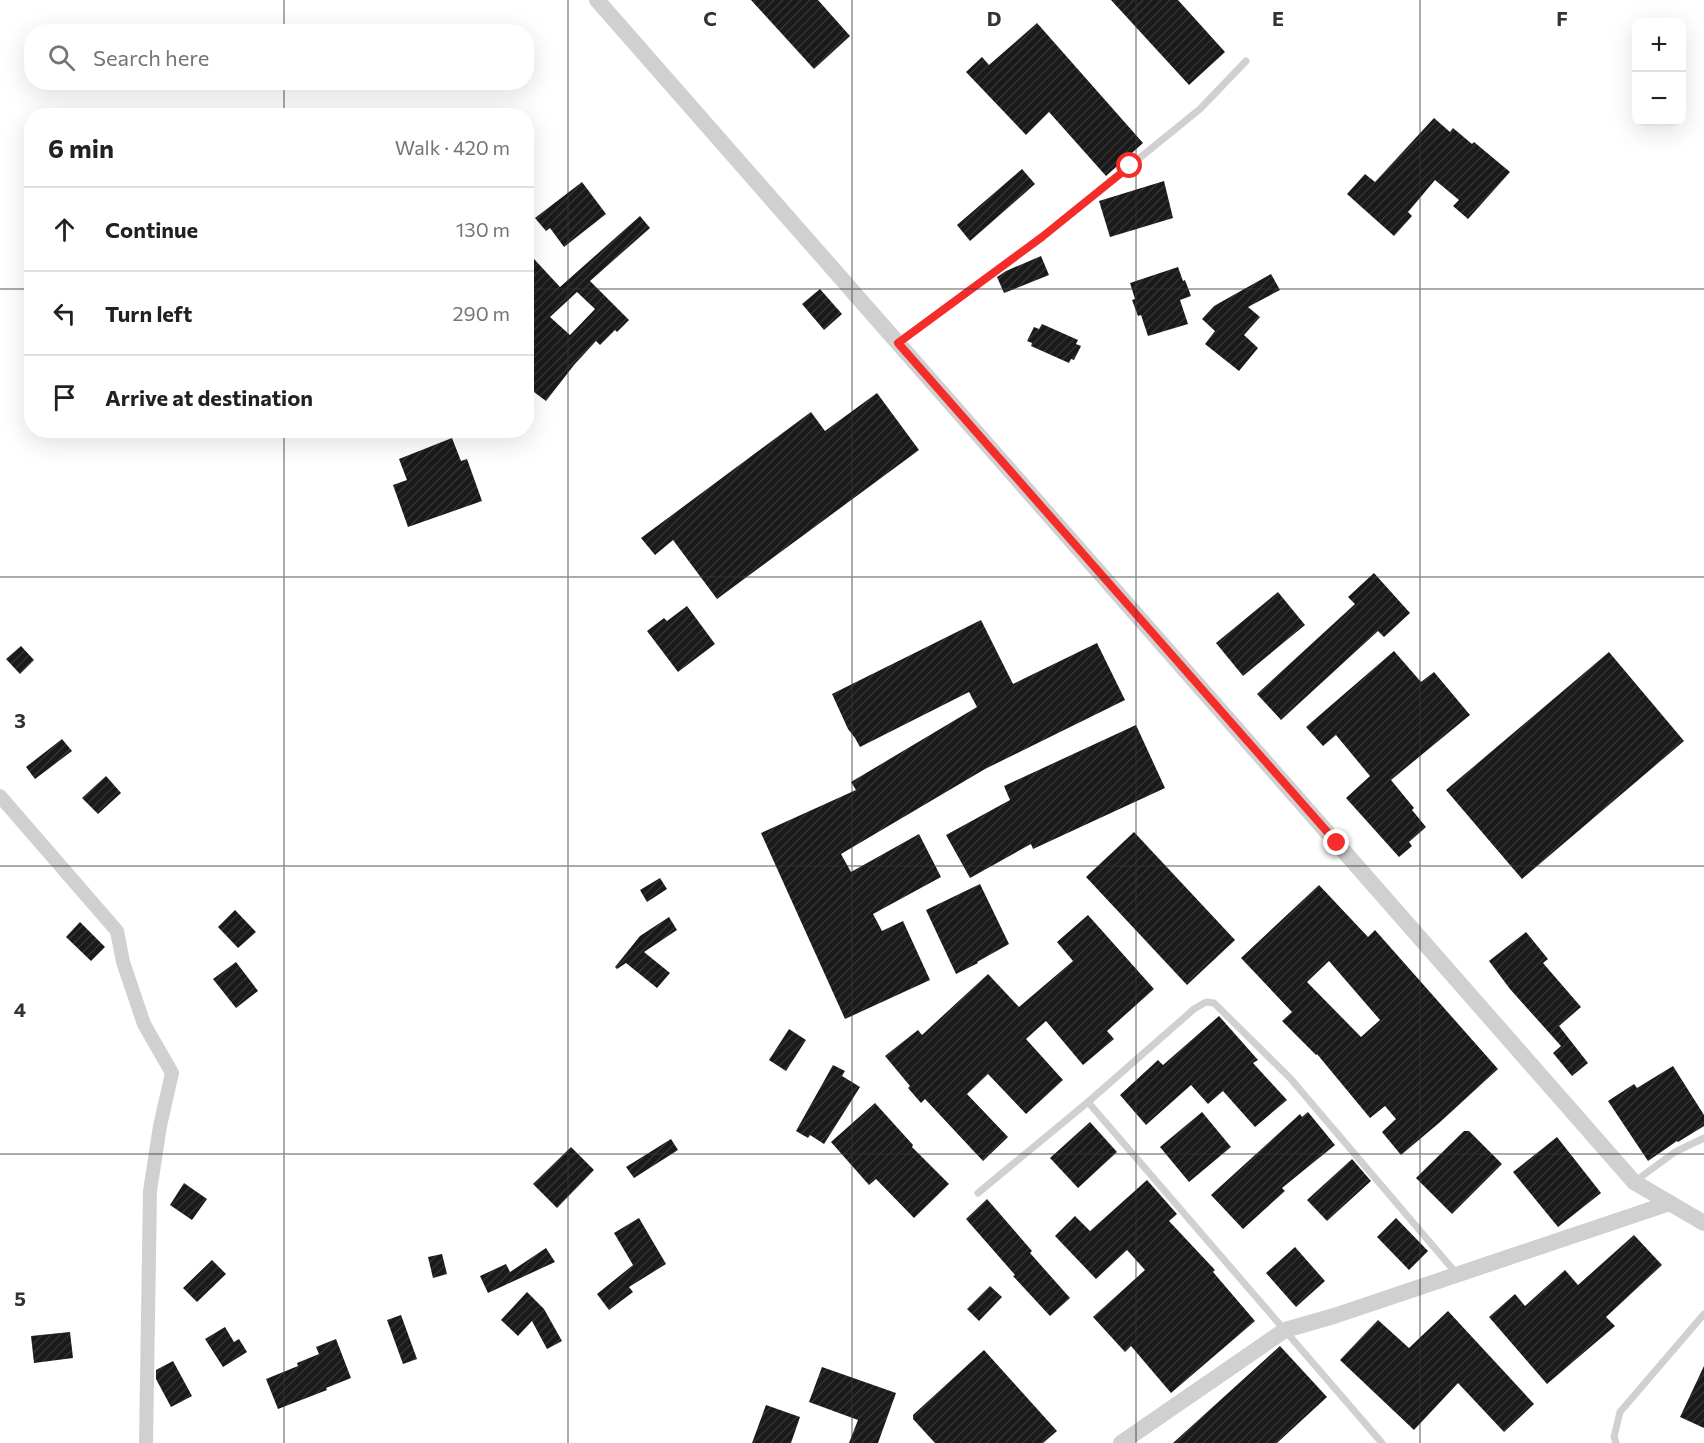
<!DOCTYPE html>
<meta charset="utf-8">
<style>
:root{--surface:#fff;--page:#f6f6f6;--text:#202124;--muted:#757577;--line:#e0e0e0}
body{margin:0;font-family:Commissioner,sans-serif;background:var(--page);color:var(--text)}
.controls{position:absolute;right:18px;top:18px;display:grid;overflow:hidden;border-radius:12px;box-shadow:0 6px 24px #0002}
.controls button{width:54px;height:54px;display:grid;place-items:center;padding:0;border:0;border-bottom:2px solid var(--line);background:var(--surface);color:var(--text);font:30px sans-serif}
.stop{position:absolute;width:18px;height:18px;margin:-14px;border:4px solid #f42d2b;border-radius:50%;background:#fff}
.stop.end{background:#f42d2b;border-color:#fff;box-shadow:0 2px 6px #0008}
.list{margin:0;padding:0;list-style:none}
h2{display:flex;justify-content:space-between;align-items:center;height:78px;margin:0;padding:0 24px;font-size:26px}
h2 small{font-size:20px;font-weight:400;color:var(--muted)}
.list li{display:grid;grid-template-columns:39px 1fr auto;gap:18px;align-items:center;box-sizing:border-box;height:84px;padding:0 24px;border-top:2px solid var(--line)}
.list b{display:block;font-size:22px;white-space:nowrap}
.list em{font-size:20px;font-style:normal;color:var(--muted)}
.icon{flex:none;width:33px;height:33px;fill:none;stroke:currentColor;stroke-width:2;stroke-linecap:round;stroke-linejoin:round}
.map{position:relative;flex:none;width:1704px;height:1443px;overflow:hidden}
.search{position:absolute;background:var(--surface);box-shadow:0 6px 24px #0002;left:24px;top:24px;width:510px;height:66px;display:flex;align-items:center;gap:15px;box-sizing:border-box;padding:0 21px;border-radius:24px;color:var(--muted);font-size:22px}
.panel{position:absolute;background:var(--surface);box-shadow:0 6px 24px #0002;left:24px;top:108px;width:510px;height:330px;border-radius:24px}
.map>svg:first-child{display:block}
.building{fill:url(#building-hatch);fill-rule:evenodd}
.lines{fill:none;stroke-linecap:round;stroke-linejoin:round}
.service{stroke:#d0d0d0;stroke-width:7}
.minor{stroke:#d0d0d0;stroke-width:14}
.tertiary{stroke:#d0d0d0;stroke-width:16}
.route{stroke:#f42d2b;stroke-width:8}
.grid{fill:none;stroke:#333;stroke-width:1.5;stroke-opacity:0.55}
.grid-label{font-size:20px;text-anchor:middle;font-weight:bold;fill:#333;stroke:#fff;stroke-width:6;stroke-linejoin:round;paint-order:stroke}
</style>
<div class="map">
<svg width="1704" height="1443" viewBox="0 0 1704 1443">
<defs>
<pattern id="building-hatch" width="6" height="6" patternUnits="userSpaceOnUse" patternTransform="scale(1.5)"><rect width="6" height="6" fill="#1a1a1a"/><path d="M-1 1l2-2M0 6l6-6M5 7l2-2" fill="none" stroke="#333"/></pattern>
</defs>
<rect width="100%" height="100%" fill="#fff"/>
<!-- building -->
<g class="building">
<polygon points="751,0 818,0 850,36 814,69"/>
<polygon points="1111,0 1178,0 1225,52 1189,85"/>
<polygon points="1037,23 1143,143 1106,176 1049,112 1026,135 966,72 982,57 989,65"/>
<polygon points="1434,118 1450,132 1453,128 1472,144 1474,142 1510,172 1468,219 1453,206 1459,200 1435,180 1408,212 1412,216 1394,236 1347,194 1365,174 1375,182"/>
<polygon points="1022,169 1035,184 970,241 957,225"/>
<polygon points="1164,181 1173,218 1110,237 1099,201"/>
<polygon points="582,182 606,214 564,247 550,228 546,231 535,218"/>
<path d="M 640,216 L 650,228 L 590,281 L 629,320 L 617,332 L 615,330 L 600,345 L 596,341 L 574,365 L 546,401 L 526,386 L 526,335 L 530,330 L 526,325 L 526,266 L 534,259 L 560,287 ZM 577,292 L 595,309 L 570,335 L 550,317 Z"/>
<polygon points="1041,256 1049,275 1004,293 997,277 1006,271"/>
<polygon points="1178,267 1183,281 1185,280 1191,296 1180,300 1188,324 1148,336 1141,315 1138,316 1132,300 1135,299 1130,283"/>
<polygon points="1271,274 1280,290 1248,307 1260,317 1244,335 1258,348 1239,371 1205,344 1215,331 1202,319 1214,306"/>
<polygon points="820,289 842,314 824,330 802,304"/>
<polygon points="1042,324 1078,340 1076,344 1081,346 1074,360 1071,359 1069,363 1031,346 1032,343 1027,341 1034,327 1039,329"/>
<polygon points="877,393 919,450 717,599 673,540 655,555 641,538 811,412 825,431"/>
<polygon points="452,438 461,461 467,459 482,501 408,527 393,485 407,480 399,459"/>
<polygon points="1374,573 1410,613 1384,637 1378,631 1281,720 1257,694 1355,604 1348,597"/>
<polygon points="1278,592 1305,625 1243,676 1216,643"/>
<polygon points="687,606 715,644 678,672 647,631 664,618 667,621"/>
<polygon points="981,620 1013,684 1097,643 1125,700 985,769 841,854 851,872 919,834 941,877 873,914 882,931 903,921 930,980 845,1019 761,833 856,790 851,782 977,707 969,692 860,747 855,738 848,729 832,694"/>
<polygon points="21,646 34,660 20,674 6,659"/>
<polygon points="1394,651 1421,682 1434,672 1470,715 1391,780 1414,808 1412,810 1426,827 1409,842 1412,846 1399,857 1346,798 1370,776 1336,735 1323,746 1306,727"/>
<polygon points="1609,652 1684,741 1522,879 1446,790"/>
<polygon points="1136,725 1165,788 1033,849 1031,844 970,878 946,835 1010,800 1004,786"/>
<polygon points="62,739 72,751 35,779 26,767"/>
<polygon points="106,776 121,793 98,814 82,798"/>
<polygon points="1134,832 1235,940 1187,985 1086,877"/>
<polygon points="660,878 667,889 647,902 640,890"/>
<polygon points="980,884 1009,944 977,962 978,963 956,974 926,910"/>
<path d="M 1319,885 L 1368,937 L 1375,930 L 1498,1069 L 1439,1123 L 1401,1155 L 1382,1132 L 1396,1119 L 1385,1106 L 1370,1118 L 1317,1054 L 1316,1055 L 1282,1021 L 1292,1012 L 1241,958 ZM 1329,961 L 1380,1020 L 1361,1037 L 1307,982 Z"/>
<polygon points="235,910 256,932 238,948 218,927"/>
<polygon points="1088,915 1154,989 1107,1031 1114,1039 1083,1065 1046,1021 1026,1039 1063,1080 1026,1114 988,1074 967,1094 1008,1137 983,1161 925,1099 921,1103 908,1088 910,1086 885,1056 918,1030 922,1035 988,974 1019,1007 1073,961 1057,942"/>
<polygon points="669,917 677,930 644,952 670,973 657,988 626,963 617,969 615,967 640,936"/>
<polygon points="80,922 105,947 91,961 66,937"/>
<polygon points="1526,932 1548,959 1543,963 1581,1007 1559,1026 1588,1063 1572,1076 1553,1053 1561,1046 1510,989 1489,961"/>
<polygon points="236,962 258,991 236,1008 213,979"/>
<polygon points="1219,1016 1258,1060 1253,1063 1287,1100 1255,1127 1223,1091 1208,1104 1191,1085 1146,1125 1120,1095 1158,1060 1163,1065"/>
<polygon points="789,1029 806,1040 786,1071 769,1060"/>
<polygon points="833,1065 845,1071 842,1076 860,1087 824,1144 810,1135 808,1138 796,1131"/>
<polygon points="1673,1066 1704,1115 1704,1126 1678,1142 1677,1141 1648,1161 1608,1101 1634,1084 1637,1088"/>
<polygon points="875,1103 913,1145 912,1147 949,1184 914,1218 876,1179 869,1185 831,1142"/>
<polygon points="1202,1112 1231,1147 1189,1182 1160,1147"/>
<polygon points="1308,1112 1335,1145 1282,1188 1285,1191 1243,1229 1211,1195 1300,1114 1302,1117"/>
<polygon points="1090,1122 1117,1152 1078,1188 1050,1158"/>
<polygon points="1464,1131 1469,1131 1502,1164 1452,1214 1416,1178"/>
<polygon points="1557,1137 1601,1193 1558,1227 1513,1172"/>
<polygon points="671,1139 678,1150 634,1178 626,1167"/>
<polygon points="571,1147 594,1170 557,1208 533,1184"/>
<polygon points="1352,1159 1371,1181 1327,1221 1307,1200"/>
<polygon points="1147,1180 1177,1214 1169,1221 1215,1270 1213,1272 1255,1321 1171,1393 1131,1346 1125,1352 1093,1317 1145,1270 1127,1250 1096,1279 1055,1236 1075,1216 1090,1231"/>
<polygon points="184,1183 207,1199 192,1220 170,1205"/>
<polygon points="987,1199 1032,1251 1030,1253 1070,1298 1050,1316 1013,1276 1015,1275 966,1219"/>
<polygon points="639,1218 666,1264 629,1287 633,1292 609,1310 597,1294 633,1265 614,1233"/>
<polygon points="1396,1218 1428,1251 1409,1270 1377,1237"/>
<polygon points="1634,1235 1662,1265 1606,1317 1615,1326 1547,1384 1489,1317 1515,1294 1525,1306 1565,1270 1578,1285"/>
<polygon points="1295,1247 1325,1281 1296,1307 1266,1273"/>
<polygon points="546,1248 555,1262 488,1293 480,1276 506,1264 510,1272"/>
<polygon points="442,1254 447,1274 433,1278 428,1257"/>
<polygon points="212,1260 226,1274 197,1302 183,1288"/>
<polygon points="990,1286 1002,1297 979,1321 967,1309"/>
<polygon points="527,1292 544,1309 562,1341 547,1349 532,1321 518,1336 501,1320"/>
<polygon points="1448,1311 1534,1404 1504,1432 1458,1383 1414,1430 1340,1360 1378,1320 1409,1348"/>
<polygon points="401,1315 417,1359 403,1364 387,1320"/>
<polygon points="225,1327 234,1342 239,1339 247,1352 223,1367 205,1339"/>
<polygon points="70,1332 73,1358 34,1363 31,1336"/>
<polygon points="336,1339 351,1378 326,1388 327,1390 278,1409 266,1379 298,1366 297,1363 319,1354 316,1347"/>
<polygon points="1280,1346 1327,1397 1277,1443 1173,1443"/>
<polygon points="984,1350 1057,1431 1043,1443 935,1443 913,1419 913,1415"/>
<polygon points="173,1361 192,1396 171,1407 156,1379 156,1370"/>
<polygon points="1704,1366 1704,1428 1680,1417"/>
<polygon points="822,1367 896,1393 878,1443 849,1443 858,1420 809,1402"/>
<polygon points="766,1405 800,1417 791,1443 752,1443"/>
</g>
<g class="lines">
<!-- service -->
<g class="service">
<polyline points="899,342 1042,237 1200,109 1246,61"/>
<polyline points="1088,1102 1382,1443"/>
<polyline points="1634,1182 1675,1152 1704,1138"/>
<polyline points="978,1193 1088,1102 1194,1009 1206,1002 1214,1003 1290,1078 1456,1273"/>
<polyline points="1616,1443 1614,1437 1620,1412 1704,1314"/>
</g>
<!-- minor -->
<polyline class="minor" points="0,796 117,931 123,962 144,1024 172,1073 160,1126 150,1191 146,1443"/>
<!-- tertiary -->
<g class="tertiary">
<polyline points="597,0 1634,1182 1704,1223"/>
<polyline points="1121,1443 1285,1330 1334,1316 1670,1203"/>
</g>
</g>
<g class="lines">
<!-- route -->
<polyline class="route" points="1130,166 1042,237 898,343 1337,843"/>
</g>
<!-- grid -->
<path class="grid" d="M 284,0 L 284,32M 568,0 L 568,1443M 852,0 L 852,1443M 1136,0 L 1136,1443M 1420,0 L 1420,1443M 284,82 L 284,116M 0,289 L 32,289M 526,289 L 1704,289M 284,430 L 284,1443M 0,577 L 1704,577M 0,866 L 1704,866M 0,1154 L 1704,1154"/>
<g class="grid-label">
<text x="710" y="26">C</text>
<text x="994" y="26">D</text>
<text x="1278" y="26">E</text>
<text x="1562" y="26">F</text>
<text x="20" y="728">3</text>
<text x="20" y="1017">4</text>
<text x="20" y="1306">5</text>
</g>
</svg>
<div class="controls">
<button>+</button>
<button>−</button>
</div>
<div class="stop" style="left:1130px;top:166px"></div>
<div class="stop end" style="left:1337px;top:843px"></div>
<div class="search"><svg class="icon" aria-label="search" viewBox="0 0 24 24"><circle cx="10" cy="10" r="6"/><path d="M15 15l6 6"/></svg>Search here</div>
<section class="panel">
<h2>6 min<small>Walk · 420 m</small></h2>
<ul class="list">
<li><svg class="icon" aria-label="ahead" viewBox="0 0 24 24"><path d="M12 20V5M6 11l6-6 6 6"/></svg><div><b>Continue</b></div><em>130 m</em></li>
<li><svg class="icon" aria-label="left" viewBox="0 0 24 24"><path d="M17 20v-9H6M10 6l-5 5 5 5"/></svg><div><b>Turn left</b></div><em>290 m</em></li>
<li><svg class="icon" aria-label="arrive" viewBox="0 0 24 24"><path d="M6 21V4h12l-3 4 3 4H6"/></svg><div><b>Arrive at destination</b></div></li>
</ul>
</section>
</div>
